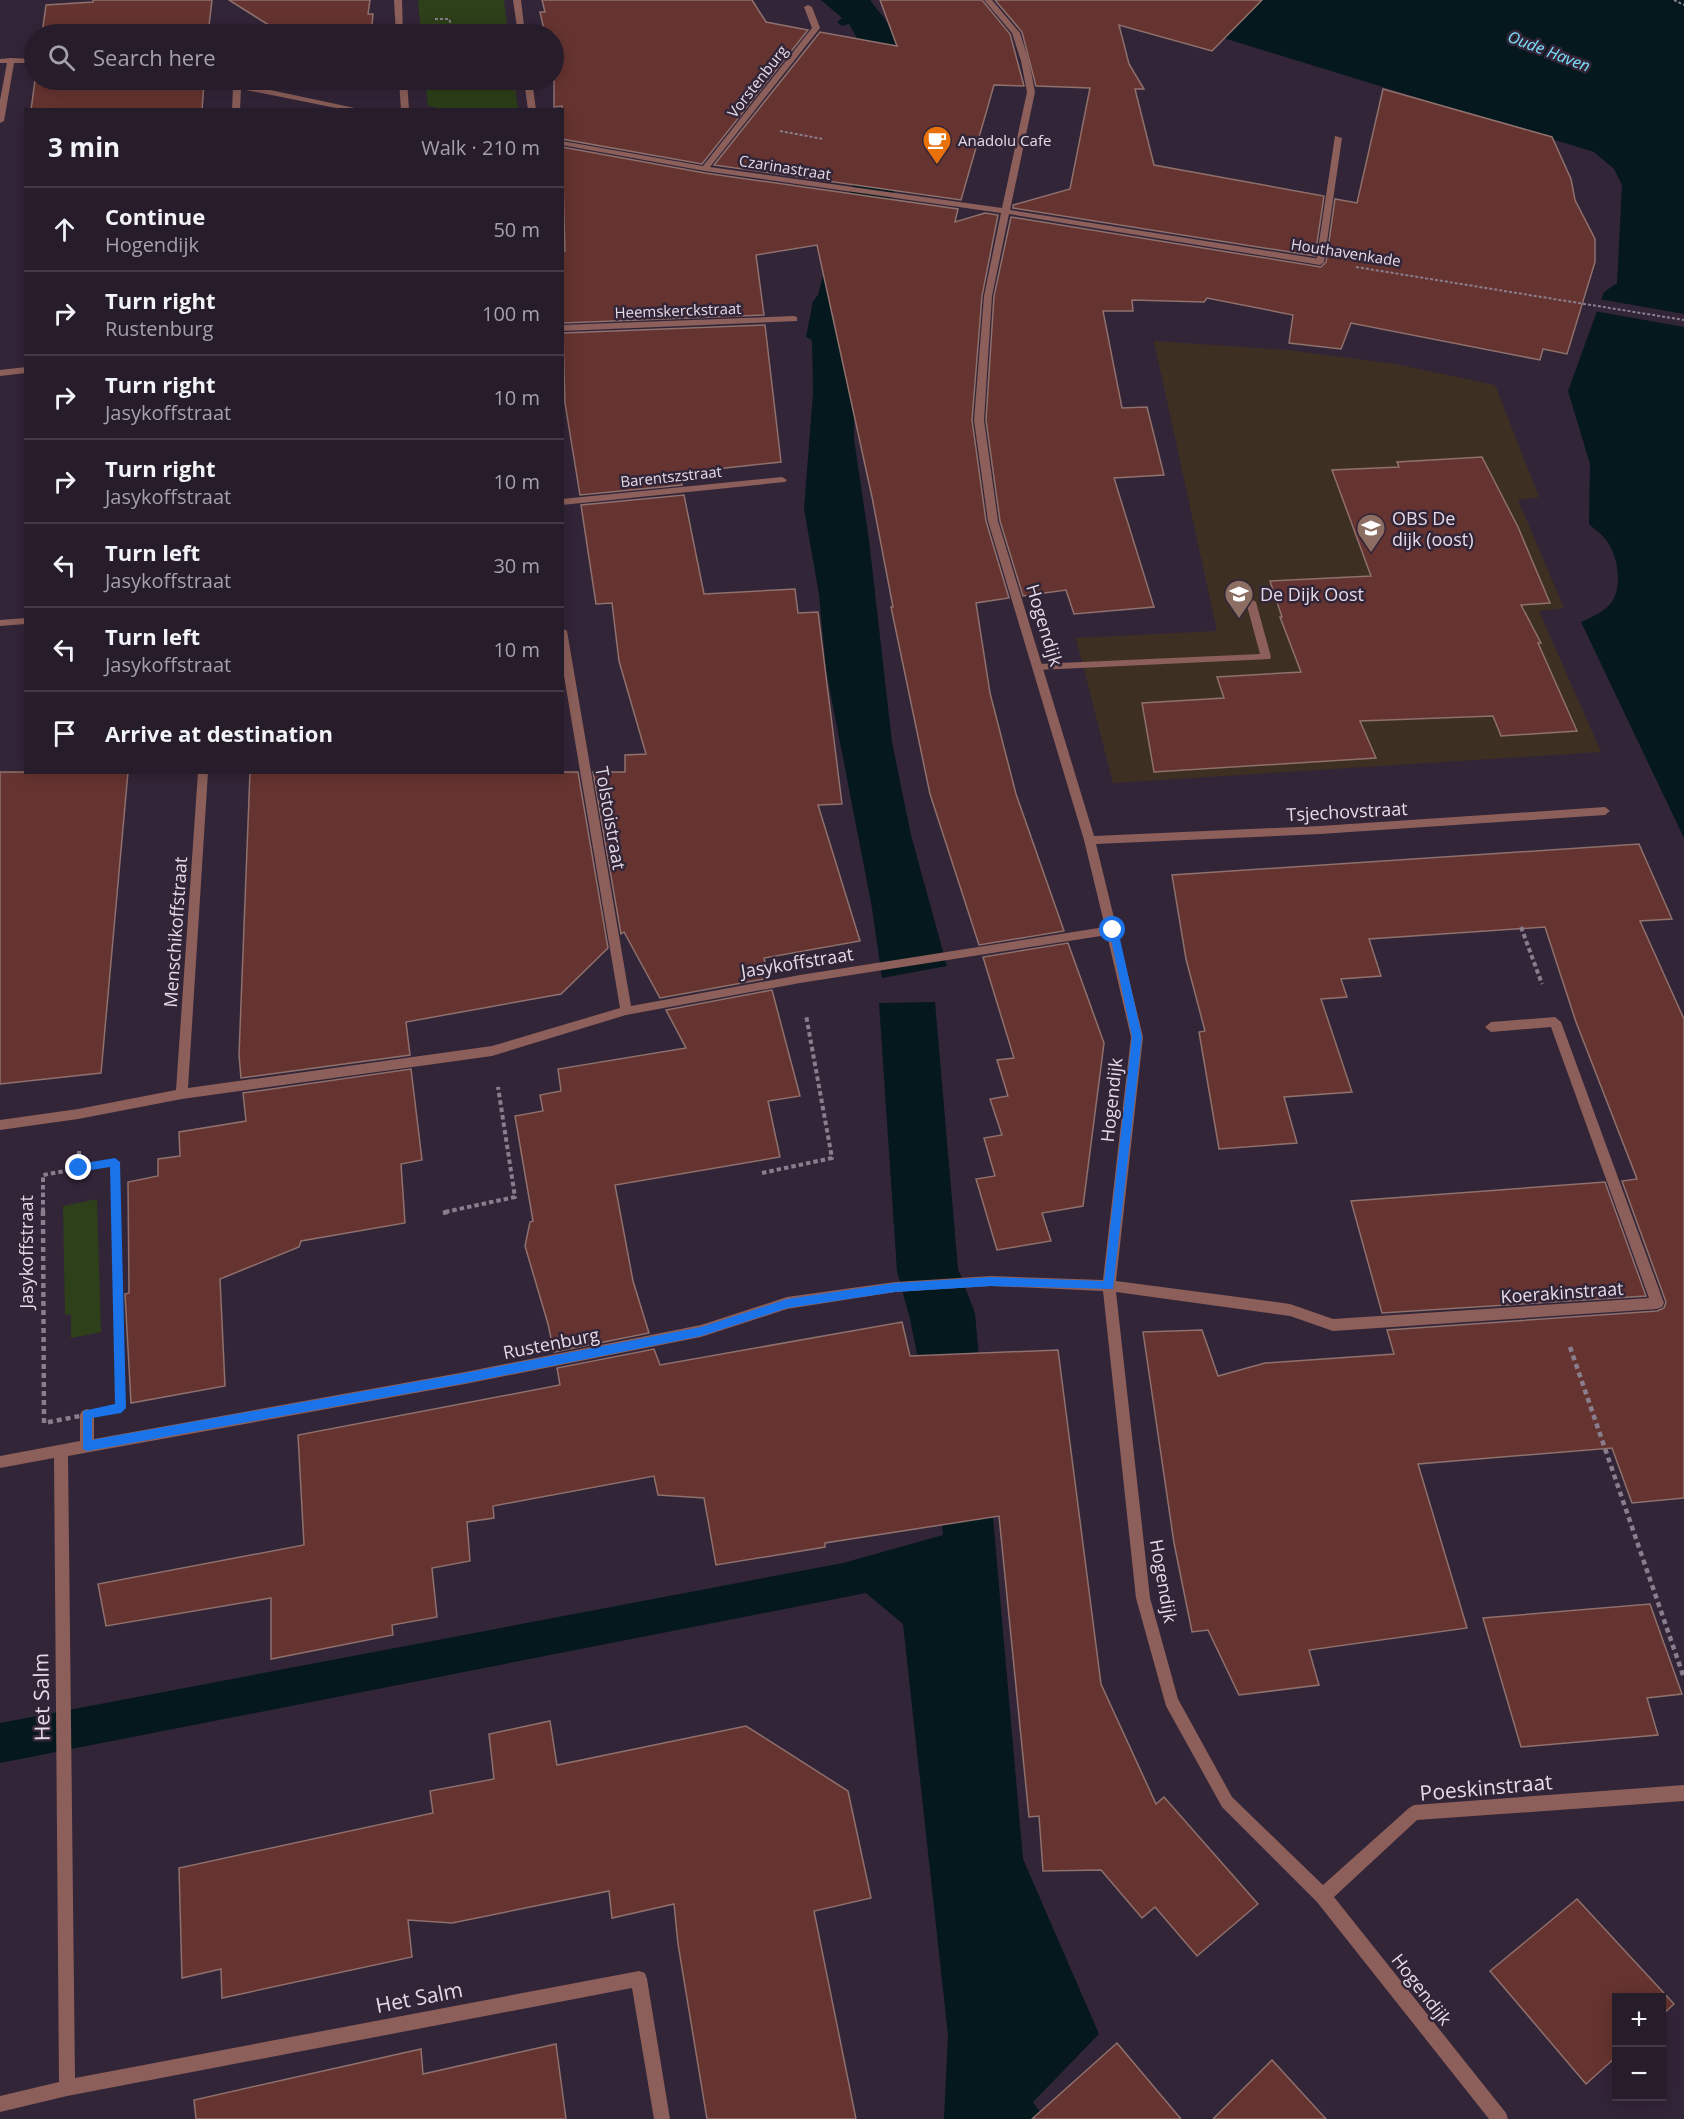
<!DOCTYPE html>
<meta charset="utf-8">
<style>
:root{--surface:#261c2a;--page:#322936;--text:#f1f3f6;--muted:#a4a1a8;--line:#423a47}
body{margin:0;font-family:"Open Sans",sans-serif;background:var(--page);color:var(--text)}
.controls{position:absolute;right:18px;bottom:18px;display:grid;overflow:hidden;border-radius:0px;box-shadow:0 3px 15px #0003}
.controls button{width:54px;height:54px;display:grid;place-items:center;padding:0;border:0;border-bottom:2px solid var(--line);background:var(--surface);color:var(--text);font:30px sans-serif}
.stop{position:absolute;width:18px;height:18px;margin:-14px;border:4px solid #1a73e8;border-radius:50%;background:#fff}
.stop.end{background:#1a73e8;border-color:#fff;box-shadow:0 2px 6px #0008}
.list{margin:0;padding:0;list-style:none}
h2{display:flex;justify-content:space-between;align-items:center;height:78px;margin:0;padding:0 24px;font-size:26px}
h2 small{font-size:20px;font-weight:400;color:var(--muted)}
.list li{display:grid;grid-template-columns:39px 1fr auto;gap:18px;align-items:center;box-sizing:border-box;height:84px;padding:0 24px;border-top:2px solid var(--line)}
.list b{display:block;font-size:22px;white-space:nowrap}
.list p{margin:0;font-size:20px;white-space:nowrap;color:var(--muted)}
.list em{font-size:20px;font-style:normal;color:var(--muted)}
.icon{flex:none;width:33px;height:33px;fill:none;stroke:currentColor;stroke-width:2;stroke-linecap:round;stroke-linejoin:round}
.map{position:relative;flex:none;width:1684px;height:2119px;overflow:hidden}
.search{position:absolute;background:var(--surface);box-shadow:0 3px 15px #0003;left:24px;top:24px;width:540px;height:66px;display:flex;align-items:center;gap:15px;box-sizing:border-box;padding:0 21px;border-radius:33px;color:var(--muted);font-size:22px}
.panel{position:absolute;background:var(--surface);box-shadow:0 3px 15px #0003;left:24px;top:108px;width:540px;height:666px;border-radius:0px}
.map>svg:first-child{display:block}
.education{fill:#3d3022}
.green{fill:#2d4019}
.water{fill:#04181d}
.pier{fill:#332538}
.building{fill:#663430;stroke:#8e706d;stroke-width:1.5}
.lines{fill:none;stroke-linecap:round;stroke-linejoin:round}
.path-far2{stroke:#897e8d;stroke-width:2;stroke-dasharray:3 2;stroke-linecap:butt}
.path-far1{stroke:#897e8d;stroke-width:4;stroke-dasharray:4.5 3;stroke-linecap:butt}
.path{stroke:#897e8d;stroke-width:4.5;stroke-dasharray:5 4;stroke-linecap:butt}
.service{fill:#8c5f5a;fill-rule:evenodd}
.minor{fill:#8c5f5a;fill-rule:evenodd}
.route{fill:#1a73e8}
.labels{text-anchor:middle;dominant-baseline:central;stroke-width:5;stroke-linejoin:round;paint-order:stroke}
.far-street-label{font-size:15px;fill:#e4dbe7;stroke:#332538}
.far-poi-label{font-size:15px;fill:#e4dbe7;stroke:#332538;text-anchor:start}
.far-water-label{font-size:16px;font-style:italic;fill:#7be0fb;stroke:#332538}
.poi-label{font-size:18px;fill:#e4dbe7;stroke:#332538;text-anchor:start}
.street-label{font-size:18px;fill:#e4dbe7;stroke:#332538}
.near-street-label{font-size:21px;fill:#e4dbe7;stroke:#332538}
</style>
<div class="map">
<svg width="1684" height="2119" viewBox="0 0 1684 2119">
<rect width="100%" height="100%" fill="#332538"/>
<!-- education -->
<polygon class="education" points="1154,341 1288,350 1395,364 1495,385 1539,497 1518,500 1564,608 1539,611 1601,752 1113,783 1076,638 1217,631"/>
<!-- green -->
<g class="green">
<polygon points="418,0 504,0 508,34 421,34"/>
<polygon points="425,80 514,80 518,109 449,110 428,106"/>
<polygon points="97,1199 101,1332 71,1338 71,1314 65,1315 63,1206"/>
</g>
<!-- water -->
<g class="water">
<polygon points="821,0 870,0 887,22 894,38 900,43 897,183 869,266 855,376 854,439 869,540 892,742 911,835 947,966 882,978 872,908 826,670 819,594 804,509 813,393 812,340 806,337 813,301 818,295 836,224 856,178 858,40 849,24 842,26 837,22 842,18"/>
<path d="M 1129,0 L 1684,0 L 1684,838 L 1581,622 C 1592,617 1609,610 1614,598 C 1622,582 1617,553 1606,540 C 1602,534 1594,529 1589,524 L 1590,464 L 1568,391 L 1604,292 L 1617,283 L 1622,185 L 1614,169 L 1594,152 L 1204,32 Z"/>
<polygon points="935,1002 958,1269 975,1313 1023,1859 1099,2034 1033,2102 1045,2119 944,2119 948,2035 903,1624 866,1593 0,1763 0,1723 843,1563 943,1535 933,1434 910,1319 897,1271 879,1003"/>
</g>
<!-- pier -->
<polygon class="pier" points="1599,299 1684,314 1684,327 1594,311"/>
<!-- building -->
<g class="building">
<polygon points="93,0 212,0 208,34 42,34 46,5 93,2"/>
<polygon points="229,0 370,0 368,14 373,14 371,34 283,34"/>
<polygon points="542,0 752,0 766,22 808,30 702,164 562,139 562,106 554,107 554,34 545,34 540,12 545,12"/>
<polygon points="880,0 982,0 1010,34 1024,86 994,85 961,200 714,165 820,32 897,46"/>
<polygon points="995,0 1262,0 1212,51 1119,25 1129,64 1144,89 1135,89 1154,165 1324,196 1315,256 1013,208 1013,205 1070,189 1090,88 1036,86 1022,32"/>
<polygon points="35,80 201,80 204,83 202,110 31,110"/>
<polygon points="1383,89 1552,137 1571,179 1575,200 1595,239 1595,262 1567,354 1543,349 1540,360 1351,323 1341,349 1289,343 1293,315 1207,298 1204,302 1132,300 1133,311 1103,311 1122,408 1147,407 1164,475 1114,478 1154,607 1074,614 1066,590 1023,596 1000,521 986,420 994,296 1011,217 1321,267 1326,262 1335,199 1357,203"/>
<polygon points="562,147 705,173 958,209 955,222 985,213 998,215 982,296 972,420 986,521 1009,598 976,603 990,693 1016,794 1064,931 979,945 930,794 891,607 893,607 872,497 817,245 756,255 764,315 563,323 563,251 565,251"/>
<polygon points="765,325 781,462 680,473 682,485 580,495 565,403 563,333"/>
<polygon points="1482,457 1518,527 1550,603 1521,605 1541,643 1538,643 1577,731 1501,736 1493,716 1360,721 1376,758 1154,772 1142,703 1224,698 1217,677 1301,672 1280,617 1282,617 1270,581 1371,576 1332,470 1399,467 1397,462"/>
<polygon points="684,495 704,594 795,589 798,613 818,612 842,804 818,805 860,941 764,958 769,978 660,998 624,932 621,934 593,772 625,772 625,755 646,754 619,661 612,603 596,604 581,505"/>
<polygon points="0,772 128,772 101,1073 0,1084"/>
<polygon points="250,772 578,772 608,948 561,994 406,1022 410,1055 241,1078 239,1055"/>
<polygon points="1639,844 1672,919 1640,921 1684,1019 1684,1498 1632,1503 1612,1448 1418,1464 1467,1628 1309,1650 1319,1685 1239,1695 1208,1630 1192,1632 1174,1543 1143,1332 1202,1330 1218,1376 1265,1363 1394,1354 1387,1330 1657,1311 1664,1308 1666,1302 1622,1181 1637,1179 1576,1022 1545,927 1369,939 1381,976 1341,979 1347,997 1321,999 1352,1092 1284,1097 1297,1143 1219,1149 1199,1032 1205,1031 1186,959 1172,875"/>
<polygon points="1068,943 1104,1043 1083,1206 1042,1213 1051,1241 997,1250 976,1179 995,1176 984,1138 1002,1135 990,1099 1008,1096 997,1060 1014,1058 983,957"/>
<polygon points="772,990 800,1096 768,1101 780,1157 615,1185 633,1281 649,1333 554,1352 548,1324 525,1246 530,1222 533,1221 515,1116 543,1111 540,1095 561,1091 558,1069 686,1048 666,1010"/>
<polygon points="411,1069 422,1160 401,1164 405,1223 301,1241 299,1247 220,1279 225,1386 131,1403 125,1294 129,1293 128,1182 158,1176 158,1159 180,1156 179,1132 246,1121 243,1093"/>
<polygon points="1605,1182 1646,1296 1382,1313 1351,1201"/>
<polygon points="902,1322 910,1356 1058,1350 1101,1684 1156,1804 1164,1797 1258,1904 1197,1956 1155,1907 1142,1918 1101,1870 1043,1871 1039,1816 1029,1817 999,1516 825,1543 825,1547 716,1565 704,1498 658,1495 654,1476 493,1506 494,1518 467,1522 470,1561 432,1568 437,1617 392,1625 393,1635 271,1659 271,1598 106,1626 98,1584 304,1545 298,1435 560,1385 557,1368 654,1349 660,1365"/>
<polygon points="1650,1604 1682,1694 1647,1698 1658,1735 1521,1747 1483,1618"/>
<polygon points="550,1721 557,1765 746,1726 848,1791 871,1898 814,1911 856,2119 707,2119 678,1944 674,1904 612,1918 609,1891 452,1923 408,1920 412,1957 222,1998 221,1969 182,1978 179,1868 433,1813 430,1791 494,1779 489,1734"/>
<polygon points="1577,1899 1674,2004 1662,2015 1662,1998 1617,1998 1617,2056 1586,2084 1490,1971"/>
<polygon points="1117,2043 1181,2119 1032,2119"/>
<polygon points="556,2044 566,2119 196,2119 194,2100 421,2049 423,2074"/>
<polygon points="1272,2060 1326,2119 1213,2119"/>
</g>
<g class="lines">
<!-- path-far2 -->
<g class="path-far2">
<polyline points="1674,0 1684,5"/>
<polyline points="435,19 449,19 455,34"/>
<polyline points="780,131 823,139"/>
<polyline points="1356,267 1684,320"/>
</g>
<!-- path-far1 -->
<g class="path-far1">
<polyline points="1521,927 1542,984"/>
<polyline points="79,1151 79,1168"/>
<polyline points="762,1173 832,1158 806,1015"/>
<polyline points="43,1212 43,1175 115,1162 116,1212"/>
<polyline points="445,1212 515,1197 498,1087"/>
</g>
<!-- path -->
<g class="path">
<polyline points="43,1211 44,1423 121,1408 116,1211"/>
<polyline points="443,1213 452,1211"/>
<polyline points="1570,1347 1684,1678"/>
</g>
<!-- service -->
<g class="service">
<polygon points="1335,136 1342,138 1324,262 1320,265 1316,262"/>
<polygon points="1251,599 1256,602 1271,657 1270,659 1038,670 1033,667 1038,664 1260,654 1246,602"/>
</g>
<!-- minor -->
<g class="minor">
<polygon points="394,0 402,0 403,34 396,34"/>
<polygon points="513,0 521,0 525,34 518,34"/>
<polygon points="984,0 992,0 1020,33 1029,61 1035,92 1010,210 1320,259 1324,262 1320,265 1009,214 992,296 984,420 998,521 1094,836 1320,826 1605,807 1610,811 1605,815 1320,834 1096,844 1143,1037 1116,1281 1290,1304 1333,1319 1649,1298 1551,1027 1491,1032 1485,1027 1491,1022 1555,1017 1561,1022 1664,1303 1662,1307 1657,1309 1333,1331 1290,1316 1116,1292 1150,1598 1178,1699 1232,1797 1323,1885 1409,1808 1414,1805 1684,1785 1684,1801 1417,1820 1334,1897 1506,2113 1508,2119 1489,2119 1317,1902 1222,1807 1166,1706 1136,1598 1103,1291 991,1286 895,1292 787,1309 701,1337 465,1384 68,1456 75,2078 639,1971 645,1973 647,1979 670,2119 654,2119 632,1988 67,2096 0,2112 0,2096 59,2082 54,1458 0,1468 0,1456 80,1441 80,1415 82,1411 87,1409 92,1411 94,1415 94,1439 465,1372 701,1325 787,1297 895,1282 991,1276 1103,1280 1131,1037 1107,935 800,983 626,1015 492,1056 182,1099 78,1119 0,1130 0,1120 78,1109 176,1090 198,772 208,772 188,1088 492,1046 620,1008 562,664 562,628 567,631 631,1006 800,975 1105,927 1084,840 988,521 974,420 984,296 1001,213 705,171 562,145 562,141 703,166 812,28 804,7 808,5 812,7 820,28 710,167 1002,208 1027,92 1021,61 1012,33"/>
<polygon points="11,58 34,59 34,63 14,63 4,121 0,123 0,100 7,63 0,63 0,59"/>
<polygon points="203,80 216,80 237,83 364,110 346,110 241,89 240,110 232,110 233,87"/>
<polygon points="399,80 407,80 409,110 401,110"/>
<polygon points="524,80 532,80 536,110 528,110"/>
<polygon points="794,316 797,317 797,321 562,331 562,325"/>
<polygon points="26,367 26,373 0,376 0,370"/>
<polygon points="782,477 787,480 785,482 562,505 562,499"/>
<polygon points="26,618 26,624 0,626 0,620"/>
</g>
</g>
<!-- route -->
<polygon class="route" points="1113,927 1118,930 1142,1037 1113,1289 991,1286 895,1292 787,1308 701,1336 465,1383 87,1451 83,1449 83,1411 115,1404 110,1167 79,1172 74,1168 79,1164 115,1158 120,1162 126,1408 121,1413 92,1418 92,1440 465,1373 701,1327 787,1299 895,1283 991,1277 1104,1281 1132,1037 1109,930"/>
<!-- icons -->
<defs>
<g id="cafe-pin" transform="scale(1.5)"><path d="M0 17L-7.5 6A9.5 9.5 0 1 1 7.5 6Z" fill="#e8710a" stroke="#332538"/><path d="M-5.5-4.5H6V0H3Q3 3.5 0 3.5H-2.5Q-5.5 3.5-5.5 0ZM3-3.2v2h1.7v-2ZM-6 4.5H4V6H-6Z" fill="#fff"/></g>
<g id="school-pin" transform="scale(1.5)"><path d="M0 17L-7.5 6A9.5 9.5 0 1 1 7.5 6Z" fill="#8d6e63" stroke="#332538"/><path d="M0-5L7-2L0 1L-7-2ZM-4 1L0 2.5L4 1V4Q0 6-4 4Z" fill="#fff"/></g>
</defs>
<g fill-rule="evenodd">
<use href="#cafe-pin" x="937" y="140"/>
<use href="#school-pin" x="1371" y="528"/>
<use href="#school-pin" x="1239" y="594"/>
</g>
<g class="labels">
<!-- far-street labels -->
<g class="far-street-label">
<text transform="translate(757 81) rotate(-52)">Vorstenburg</text>
<text transform="translate(785 167) rotate(9)">Czarinastraat</text>
<text transform="translate(1346 252) rotate(9)">Houthavenkade</text>
<text transform="translate(678 310) rotate(-2)">Heemskerckstraat</text>
<text transform="translate(671 476) rotate(-6)">Barentszstraat</text>
</g>
<!-- far-poi labels -->
<g class="far-poi-label">
<text x="958" y="140">Anadolu Cafe</text>
</g>
<!-- far-water labels -->
<g class="far-water-label">
<text transform="translate(1549 51) rotate(21)">Oude Haven</text>
</g>
<!-- poi labels -->
<g class="poi-label">
<text x="1392" y="518">OBS De<tspan x="1392" dy="21">dijk (oost)</tspan></text>
<text x="1260" y="594">De Dijk Oost</text>
</g>
<!-- street labels -->
<g class="street-label">
<text transform="translate(1045 625) rotate(73)">Hogendijk</text>
<text transform="translate(1347 811) rotate(-3)">Tsjechovstraat</text>
<text transform="translate(611 818) rotate(80)">Tolstoistraat</text>
<text transform="translate(175 932) rotate(-86)">Menschikoffstraat</text>
<text transform="translate(797 962) rotate(-9)">Jasykoffstraat</text>
<text transform="translate(1111 1100) rotate(-84)">Hogendijk</text>
<text transform="translate(26 1252) rotate(-90)">Jasykoffstraat</text>
<text transform="translate(1562 1292) rotate(-4)">Koerakinstraat</text>
<text transform="translate(551 1343) rotate(-11)">Rustenburg</text>
<text transform="translate(1164 1581) rotate(80)">Hogendijk</text>
<text transform="translate(1422 1989) rotate(52)">Hogendijk</text>
</g>
<!-- near-street labels -->
<g class="near-street-label">
<text transform="translate(41 1697) rotate(-91)">Het Salm</text>
<text transform="translate(1486 1787) rotate(-5)">Poeskinstraat</text>
<text transform="translate(419 1997) rotate(-11)">Het Salm</text>
</g>
</g>
</svg>
<div class="controls">
<button>+</button>
<button>−</button>
</div>
<div class="stop" style="left:1113px;top:930px"></div>
<div class="stop end" style="left:79px;top:1168px"></div>
<div class="search"><svg class="icon" aria-label="search" viewBox="0 0 24 24"><circle cx="10" cy="10" r="6"/><path d="M15 15l6 6"/></svg>Search here</div>
<section class="panel">
<h2>3 min<small>Walk · 210 m</small></h2>
<ul class="list">
<li><svg class="icon" aria-label="ahead" viewBox="0 0 24 24"><path d="M12 20V5M6 11l6-6 6 6"/></svg><div><b>Continue</b><p>Hogendijk</p></div><em>50 m</em></li>
<li><svg class="icon" aria-label="right" viewBox="0 0 24 24"><path d="M7 20v-9h11M14 6l5 5-5 5"/></svg><div><b>Turn right</b><p>Rustenburg</p></div><em>100 m</em></li>
<li><svg class="icon" aria-label="right" viewBox="0 0 24 24"><path d="M7 20v-9h11M14 6l5 5-5 5"/></svg><div><b>Turn right</b><p>Jasykoffstraat</p></div><em>10 m</em></li>
<li><svg class="icon" aria-label="right" viewBox="0 0 24 24"><path d="M7 20v-9h11M14 6l5 5-5 5"/></svg><div><b>Turn right</b><p>Jasykoffstraat</p></div><em>10 m</em></li>
<li><svg class="icon" aria-label="left" viewBox="0 0 24 24"><path d="M17 20v-9H6M10 6l-5 5 5 5"/></svg><div><b>Turn left</b><p>Jasykoffstraat</p></div><em>30 m</em></li>
<li><svg class="icon" aria-label="left" viewBox="0 0 24 24"><path d="M17 20v-9H6M10 6l-5 5 5 5"/></svg><div><b>Turn left</b><p>Jasykoffstraat</p></div><em>10 m</em></li>
<li><svg class="icon" aria-label="arrive" viewBox="0 0 24 24"><path d="M6 21V4h12l-3 4 3 4H6"/></svg><div><b>Arrive at destination</b></div></li>
</ul>
</section>
</div>
